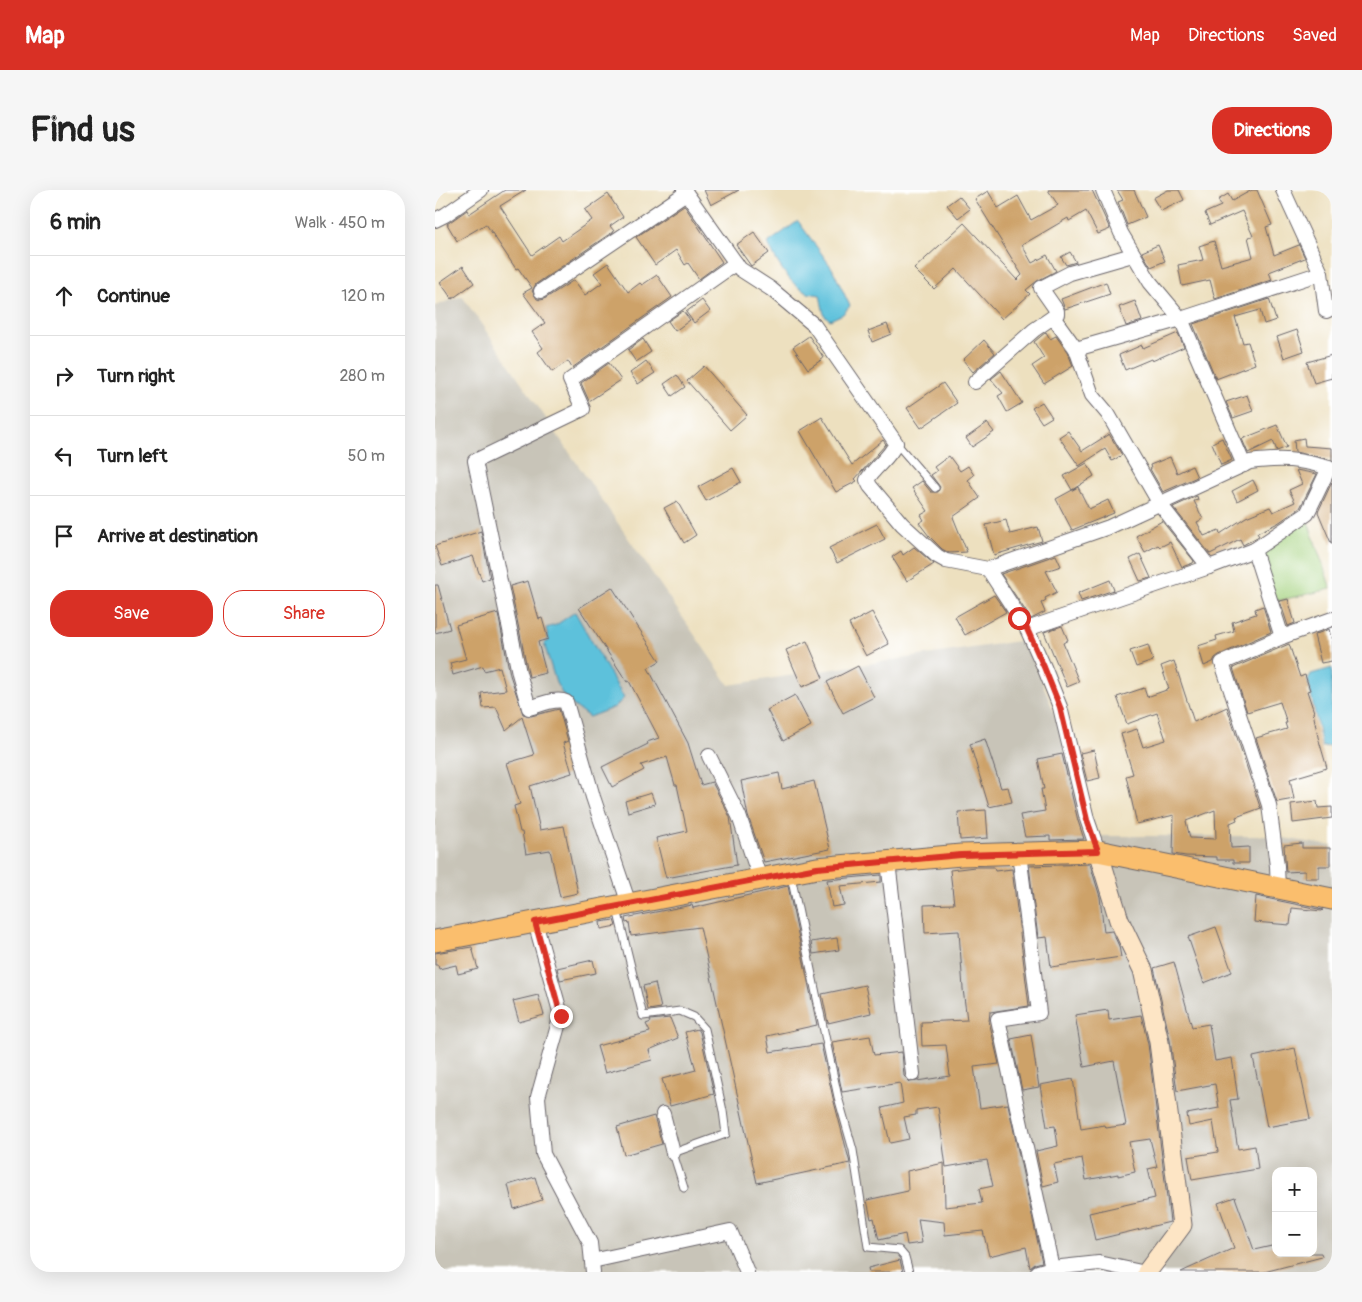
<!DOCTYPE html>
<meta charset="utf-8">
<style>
:root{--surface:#fff;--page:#f6f6f6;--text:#222;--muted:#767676;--line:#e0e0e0;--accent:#d93025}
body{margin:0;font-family:Pangolin,sans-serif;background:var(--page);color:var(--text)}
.controls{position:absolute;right:15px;bottom:15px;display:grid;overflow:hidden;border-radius:10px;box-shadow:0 5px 20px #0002}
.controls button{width:45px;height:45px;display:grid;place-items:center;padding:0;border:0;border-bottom:1px solid var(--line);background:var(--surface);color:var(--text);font:25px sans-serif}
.stop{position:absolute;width:15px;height:15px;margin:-11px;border:4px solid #d93025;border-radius:50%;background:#fff}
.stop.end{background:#d93025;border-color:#fff;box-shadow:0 1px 5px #0008}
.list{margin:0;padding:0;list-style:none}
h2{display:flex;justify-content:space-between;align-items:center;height:65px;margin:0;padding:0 20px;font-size:21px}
h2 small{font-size:16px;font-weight:400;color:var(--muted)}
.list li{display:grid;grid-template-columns:32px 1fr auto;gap:15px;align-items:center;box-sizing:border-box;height:80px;padding:0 20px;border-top:1px solid var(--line)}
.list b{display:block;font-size:19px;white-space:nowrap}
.list em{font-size:16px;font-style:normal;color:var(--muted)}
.actions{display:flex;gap:10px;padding:15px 20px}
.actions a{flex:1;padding:11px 0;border:1px solid var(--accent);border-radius:20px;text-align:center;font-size:18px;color:var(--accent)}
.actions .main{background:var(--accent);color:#fff}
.icon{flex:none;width:28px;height:28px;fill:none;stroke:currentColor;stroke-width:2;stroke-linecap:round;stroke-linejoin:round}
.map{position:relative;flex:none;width:897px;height:1082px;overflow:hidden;border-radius:20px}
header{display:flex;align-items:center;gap:30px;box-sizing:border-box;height:70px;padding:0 25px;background:var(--accent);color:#fff}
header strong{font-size:24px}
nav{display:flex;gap:28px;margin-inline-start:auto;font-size:18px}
.intro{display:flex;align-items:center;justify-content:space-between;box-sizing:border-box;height:120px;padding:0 30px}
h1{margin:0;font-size:35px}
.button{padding:12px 22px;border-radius:20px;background:var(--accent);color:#fff;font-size:18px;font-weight:700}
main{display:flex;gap:30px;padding:0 30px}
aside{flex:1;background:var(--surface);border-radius:20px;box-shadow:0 5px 20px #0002}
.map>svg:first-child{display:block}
.industrial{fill:#c8c4b8;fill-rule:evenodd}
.green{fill:#a6d381;stroke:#647a5e}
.water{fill:#5dc1db;stroke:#40728b}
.building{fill:#cda269;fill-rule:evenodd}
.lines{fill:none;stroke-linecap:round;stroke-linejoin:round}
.lane-casing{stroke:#696469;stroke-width:9}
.street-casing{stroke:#696469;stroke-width:16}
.secondary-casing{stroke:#696469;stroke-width:21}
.primary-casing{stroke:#696469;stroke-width:23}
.lane{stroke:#fff;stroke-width:7}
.street{stroke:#fff;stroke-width:14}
.secondary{stroke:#fde5c5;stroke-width:19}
.primary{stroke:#fabe6d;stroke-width:21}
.route{stroke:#d93025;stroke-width:6}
</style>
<header>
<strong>Map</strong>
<nav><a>Map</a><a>Directions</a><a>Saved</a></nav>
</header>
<div class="intro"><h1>Find us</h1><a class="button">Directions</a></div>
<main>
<aside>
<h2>6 min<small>Walk · 450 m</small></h2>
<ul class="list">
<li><svg class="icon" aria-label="ahead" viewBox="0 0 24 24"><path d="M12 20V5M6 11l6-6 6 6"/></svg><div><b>Continue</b></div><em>120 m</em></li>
<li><svg class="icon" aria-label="right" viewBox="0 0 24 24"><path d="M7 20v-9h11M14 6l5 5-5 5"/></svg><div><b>Turn right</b></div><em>280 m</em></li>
<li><svg class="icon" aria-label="left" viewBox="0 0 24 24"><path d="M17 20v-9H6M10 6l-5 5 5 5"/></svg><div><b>Turn left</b></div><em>50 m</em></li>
<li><svg class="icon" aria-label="arrive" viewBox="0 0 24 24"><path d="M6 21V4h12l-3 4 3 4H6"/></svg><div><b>Arrive at destination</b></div></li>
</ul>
<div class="actions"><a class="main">Save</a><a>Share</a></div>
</aside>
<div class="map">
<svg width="897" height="1082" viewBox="0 0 897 1082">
<rect width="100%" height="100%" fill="#fff"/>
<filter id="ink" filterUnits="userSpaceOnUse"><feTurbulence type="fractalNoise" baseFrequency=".02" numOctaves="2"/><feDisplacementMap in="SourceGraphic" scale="10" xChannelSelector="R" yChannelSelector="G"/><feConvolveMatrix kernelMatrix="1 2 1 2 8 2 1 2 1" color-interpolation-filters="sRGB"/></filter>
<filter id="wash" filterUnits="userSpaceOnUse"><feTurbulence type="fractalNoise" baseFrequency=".0096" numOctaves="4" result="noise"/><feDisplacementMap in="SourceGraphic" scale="20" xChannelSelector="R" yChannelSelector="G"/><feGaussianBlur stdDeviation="1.12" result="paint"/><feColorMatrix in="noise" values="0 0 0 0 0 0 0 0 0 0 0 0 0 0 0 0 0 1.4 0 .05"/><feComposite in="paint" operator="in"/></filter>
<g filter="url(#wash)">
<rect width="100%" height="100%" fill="#ede0bf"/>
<!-- industrial -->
<path class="industrial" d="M 27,106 L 294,495 L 590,450 L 629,547 L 663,646 L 836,646 L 897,656 L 897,1082 L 0,1082 L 0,116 ZM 841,981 L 878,981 L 878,1063 L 841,1063 Z"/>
<!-- green -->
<polygon class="green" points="872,329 896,399 837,412 821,361"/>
<!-- water -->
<g class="water">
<path d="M 363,31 L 397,78 L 415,116 L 408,124 L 395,130 L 389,125 L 385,105 C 381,104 377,104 373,103 C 355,96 340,70 333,53 Z"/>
<polygon points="140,422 189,508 180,517 154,527 131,510 121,493 109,453 114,451 111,438 121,435"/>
<polygon points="897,478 897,556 887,557 873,490 876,484"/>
</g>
<g id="blocks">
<!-- building -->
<g class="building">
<polygon points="70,0 91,0 65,16 97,65 124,46 127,51 157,30 150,20 173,4 188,27 175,36 179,41 101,94 97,101 102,109 106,110 111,108 139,90 150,105 167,93 159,83 173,73 193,102 205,93 207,95 222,85 237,107 137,178 133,171 117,182 103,162 108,158 97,142 110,133 88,103 97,98 83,78 81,79 51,34 22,51 12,34 32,20 34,24"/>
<polygon points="269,0 304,0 276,15"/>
<polygon points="613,0 657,0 675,39 663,44 651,21 634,31 633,28 587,55 597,73 612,65 621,81 602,91 591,100 595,104 567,129 521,79 499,99 479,79 529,33 582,90 587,85 540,9 553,1 563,18 583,6 596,30 623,15"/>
<polygon points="682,0 699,0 711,27 692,35 683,12 688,10"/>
<polygon points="733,0 744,0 749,10 726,21 718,8"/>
<polygon points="817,0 822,0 837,35 831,37 839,65 864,55 870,68 834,82 837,90 780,109 775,90 747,96 743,75 768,70 764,56 779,51 786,76 818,67 813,47 818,46 807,21 775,35 770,23 786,16 783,10 793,4 797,11"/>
<polygon points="524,6 535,19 523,28 512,15"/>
<polygon points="249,15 287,72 264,89 253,73 250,75 241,60 220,75 201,47"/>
<polygon points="319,42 334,63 316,76 301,55"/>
<polygon points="723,55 730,71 716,77 707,62"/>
<polygon points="635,62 641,72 631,75 626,67"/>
<polygon points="28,76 39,93 17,109 5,92"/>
<polygon points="671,92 675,104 630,119 626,109"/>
<polygon points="834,109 841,130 829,134 825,120 800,127 808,153 813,152 820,174 781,189 758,134"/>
<polygon points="267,110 275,121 259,133 251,122"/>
<polygon points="700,111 707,131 691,136 684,117"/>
<polygon points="248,121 255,130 240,141 233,131"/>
<polygon points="452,134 456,144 437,152 433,141"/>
<polygon points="862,140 869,161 849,168 842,147"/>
<polygon points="611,142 615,149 621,146 633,163 638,176 609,194 597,176 609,168 599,152"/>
<polygon points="743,143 749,157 717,171 716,169 690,180 684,165 707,155 708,158"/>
<polygon points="374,146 389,168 373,179 358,157"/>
<polygon points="208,149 216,162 201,172 193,160"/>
<polygon points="549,150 560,163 538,182 528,170"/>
<polygon points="897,165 897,188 879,193 872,172"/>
<polygon points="211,171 220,183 203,194 195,183"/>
<polygon points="174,173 186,190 154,211 146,193"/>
<polygon points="269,176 312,225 295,240 252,191"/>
<polygon points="566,181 587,213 572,222 563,206 568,203 556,189"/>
<polygon points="242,185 250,197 237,206 229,194"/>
<polygon points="508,193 522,213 486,238 472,218"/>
<polygon points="812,205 818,221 798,228 791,212"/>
<polygon points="607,212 617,227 607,233 597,218"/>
<polygon points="387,227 417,275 448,250 451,254 420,289 422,291 401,302 365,241"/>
<polygon points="552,233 559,242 537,257 531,248"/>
<polygon points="842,235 852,257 842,261 838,251 813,263 807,249"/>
<polygon points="633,241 647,261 674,244 687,265 677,271 670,259 644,276 624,247"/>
<polygon points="787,248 797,270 786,275 777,253"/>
<polygon points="869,248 870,256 897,258 897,270 860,262 859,250"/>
<polygon points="514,266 525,281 533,276 539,285 533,290 545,308 518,327 532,362 514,363 507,359 494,346 484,333 489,330 486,325 493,321 477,298 487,291 496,302 503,302 505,297 496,285 502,281 499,277"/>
<polygon points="735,267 742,283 757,276 762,287 728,302 715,279 716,279 715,275"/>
<polygon points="652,273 659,286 637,300 629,286"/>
<polygon points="298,278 306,292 271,311 263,297"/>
<polygon points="861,280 882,284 865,318 843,333 822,343 824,346 808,355 805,349 775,364 738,317 762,306 763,310 759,311 768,329 762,332 769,346 784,340 785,344 811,327 835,317 838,322 860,312 854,300 867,294"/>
<polygon points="818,290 823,300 802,311 797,301"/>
<polygon points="897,292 897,353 896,353 883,322"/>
<polygon points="643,297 654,319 673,310 679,323 637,340 621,309"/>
<polygon points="242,311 261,345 249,353 229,318"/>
<polygon points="571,330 575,344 603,337 607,351 559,365 551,335"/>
<polygon points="727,331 759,371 758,373 747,377 735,352 725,357 723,355 710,362 701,346"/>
<polygon points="442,334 450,349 402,373 394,358"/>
<polygon points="46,341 55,388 47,391 38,366 7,376 0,356"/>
<polygon points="479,357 499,374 472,391 457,367 466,361 468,365"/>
<polygon points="705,364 716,388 705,391 695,369"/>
<polygon points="621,365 626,376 611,381 622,402 610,408 611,410 606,413 610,422 596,429 566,384"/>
<polygon points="675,390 679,400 646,411 643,403"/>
<polygon points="93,391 104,429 107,428 113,449 103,452 111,483 94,487 75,396"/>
<polygon points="0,395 3,395 15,439 0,443"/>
<polygon points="177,397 225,471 213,478 253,553 266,595 277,592 295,627 302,675 231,688 221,648 252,641 242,595 240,595 232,567 206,575 209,580 177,597 167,577 213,554 212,552 224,548 194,491 192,492 144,418"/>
<polygon points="559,405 571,422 530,445 520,427"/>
<polygon points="853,409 860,433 853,436 845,411"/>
<polygon points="828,416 836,442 784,465 780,468 778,472 769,476 763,456 782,450 781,446 799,441 797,432 821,424 820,419"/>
<polygon points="437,422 454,454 431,466 414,434"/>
<polygon points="63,423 75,485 88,524 96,526 124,519 133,551 128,553 137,583 95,596 105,640 129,636 143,703 125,707 115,660 91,664 87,642 85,642 79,616 85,614 72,573 99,565 87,527 71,540 61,517 48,518 46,503 71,500 65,477 49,481 48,476 18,485 15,473 31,469 21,435"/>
<polygon points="627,436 633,450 628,453 644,492 632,497 609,442"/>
<polygon points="894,439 897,452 897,471 886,473 879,445"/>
<polygon points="372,451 388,488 367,497 351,460"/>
<polygon points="854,454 865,487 870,485 875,500 872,501 879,522 878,522 883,547 892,578 855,589 859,609 842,612 821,548 852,539 850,533 852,533 845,512 812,522 798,478"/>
<polygon points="713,455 718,471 701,477 695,461"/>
<path d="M 739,471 L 759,532 L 792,517 L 825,617 L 826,618 L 801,627 L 802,630 L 795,633 L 796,658 L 814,657 L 814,673 L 798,673 L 798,670 L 782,670 L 782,667 L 751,666 L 738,664 L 739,625 L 702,634 L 691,586 L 698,584 L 686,544 L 702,539 L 708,557 L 731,550 L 722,523 L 692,534 L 682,507 L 709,498 L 712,507 L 734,499 L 726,476 ZM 780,620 L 781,649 L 755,648 L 751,631 Z"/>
<polygon points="423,476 439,507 408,523 392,492"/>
<polygon points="360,505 376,536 348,551 332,520"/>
<polygon points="550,549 566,598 573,597 577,612 554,617 535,554"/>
<polygon points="659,560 665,588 652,591 645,563"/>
<polygon points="627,564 643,631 649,649 615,650 615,646 590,647 585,625 610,621 606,599 609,599 603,569"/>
<polygon points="344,583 347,599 379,591 395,659 329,672 313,626 306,591"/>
<polygon points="216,603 220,614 193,622 190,611"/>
<polygon points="882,611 883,618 897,617 897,628 858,633 856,614"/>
<polygon points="551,620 553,648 525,650 523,622"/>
<polygon points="867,653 867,658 895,658 895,676 884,676 884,688 870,688 870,681 851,682 849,655"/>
<polygon points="655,674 665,707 669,742 677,741 684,756 686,767 616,777 612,747 603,748 594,676"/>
<polygon points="540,677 559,677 560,681 577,679 594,816 555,822 554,831 564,874 539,877 545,918 573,914 607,1072 600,1074 595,1078 591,1057 554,1066 548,1041 510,1045 509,1032 483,1029 487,1053 472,1055 470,1044 444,1050 439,1028 436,1029 432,1010 473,1001 472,981 509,973 510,1017 547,1013 544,999 558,996 552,970 511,977 503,917 481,920 481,925 469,927 474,949 455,953 447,918 468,913 465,893 407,902 397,852 435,846 439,865 467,862 469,886 475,892 515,886 511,855 487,856 486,832 532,830 528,799 524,741 490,743 489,715 519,714 515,680"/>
<polygon points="446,685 446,692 405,696 409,715 397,717 392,690"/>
<polygon points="353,696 382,835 332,846 335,862 386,854 398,908 415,973 322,993 265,737 196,746 194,732 191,733 190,728 257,715 258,718"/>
<polygon points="821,706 888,720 887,721 857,718 855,735 819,732"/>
<polygon points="179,730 181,736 166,739 165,732"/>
<polygon points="781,737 797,782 769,793 753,747"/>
<polygon points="402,748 404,760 378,764 376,752"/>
<polygon points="37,757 43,779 23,784 21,775 4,779 3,775 0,775 0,763"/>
<polygon points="158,770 161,783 125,790 122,778"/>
<polygon points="739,772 757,837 774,834 780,871 797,868 803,909 795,910 803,959 820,956 823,979 757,990 753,967 783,962 778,931 754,936 752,924 784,918 780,894 742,901 735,850 719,778"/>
<polygon points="220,793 226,818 213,820 208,796"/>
<polygon points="430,795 436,823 393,833 387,804"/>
<polygon points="103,805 109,825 84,832 78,811"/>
<polygon points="673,820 674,830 706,825 713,854 735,1032 660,1050 654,1023 720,1008 713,979 722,977 715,949 694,952 700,982 683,986 683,984 651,990 647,968 619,974 623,992 608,996 601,961 623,956 620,936 612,937 605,895 638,889 646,939 670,935 671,938 691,935 679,871 649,877 640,825"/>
<polygon points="235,828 243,848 214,860 217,870 170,883 162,856 215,842 211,834 216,832 215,830"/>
<polygon points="263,839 265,842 279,904 235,916 227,889 261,880 250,842"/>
<polygon points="596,845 604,897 587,900 576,849"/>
<polygon points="860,858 875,929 832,937 818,867"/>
<polygon points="219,926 227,954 189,965 182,937"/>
<polygon points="100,987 107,1010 79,1019 73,995"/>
<polygon points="800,1007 819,1060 841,1055 841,1063 886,1063 887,1067 829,1082 746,1082 799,1058 783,1013"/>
<polygon points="465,1070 468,1082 434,1082 433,1078"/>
</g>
</g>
</g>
<g filter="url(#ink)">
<use href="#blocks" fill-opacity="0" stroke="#696469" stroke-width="1"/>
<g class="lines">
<!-- lane casing -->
<g class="lane-casing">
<g id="lane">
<polyline points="461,253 500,298"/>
<polyline points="356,686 403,907 418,960 433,1057 464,1060 470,1067 474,1082"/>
<polyline points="182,719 208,826 245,821 259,827 270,839 288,921 291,944 238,963 249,998"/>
</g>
</g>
<!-- street casing -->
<g class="street-casing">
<g id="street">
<path d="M 249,0 L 305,79 L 336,99 L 379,135 L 461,253 C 455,268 440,276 432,290 L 435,296 L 467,334 L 502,366 L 511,371 L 553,379 L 592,439 L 609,477 L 625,517 L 652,629 L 663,661"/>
<polyline points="668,0 686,43 715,92 746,129 809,275"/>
<polyline points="848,0 886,83 891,121 897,118"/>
<polyline points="0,30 10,25 46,0"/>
<polyline points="106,101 251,3"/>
<polyline points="618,127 622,124 622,121 606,98 635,83 694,66"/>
<polyline points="641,159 746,129 886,83"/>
<polyline points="540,192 599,140 618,127 641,159 657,205 673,224 725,314 774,377"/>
<polyline points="819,360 847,447 897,429"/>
<path d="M 553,379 L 674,337 L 815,272 C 847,268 864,269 894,278 L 872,324 L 819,360 L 774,377 L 592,439"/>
<polyline points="274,566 304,626 325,689"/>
<polyline points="584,663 604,823 563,829 617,1078"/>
<polyline points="453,672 478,884"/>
<polyline points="843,699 842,676 834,615 787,473 847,447"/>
<path d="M 194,714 L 158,607 L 131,512 C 121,507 105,515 94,518 L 84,483 L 40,271 L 148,219 L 135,190 L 301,73"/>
<polyline points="100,732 126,825 103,907 108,964 155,1053 158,1082"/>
<polyline points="228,924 238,963"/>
<polyline points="157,1071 295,1041 312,1082"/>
<polyline points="603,1082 617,1078 664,1073 706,1082"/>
</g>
</g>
<!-- secondary casing -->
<g class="secondary-casing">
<polyline id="secondary" points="663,661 684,730 708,780 724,852 747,1035 712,1082"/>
</g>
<!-- primary casing -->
<g class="primary-casing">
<polyline id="primary" points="0,751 382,678 526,665 663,661 897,709"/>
</g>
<!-- lane -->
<use href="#lane" class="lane"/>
<!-- street -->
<use href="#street" class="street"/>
<!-- secondary -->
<use href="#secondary" class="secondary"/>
<!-- primary -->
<use href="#primary" class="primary"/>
</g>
</g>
<g class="lines" filter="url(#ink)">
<!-- route -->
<polyline class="route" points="126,826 100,732 382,678 526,665 663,661 652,630 625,517 609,477 592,439 584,428"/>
</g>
</svg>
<div class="controls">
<button>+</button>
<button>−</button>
</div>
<div class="stop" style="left:584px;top:428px"></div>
<div class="stop end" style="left:126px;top:826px"></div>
</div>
</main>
